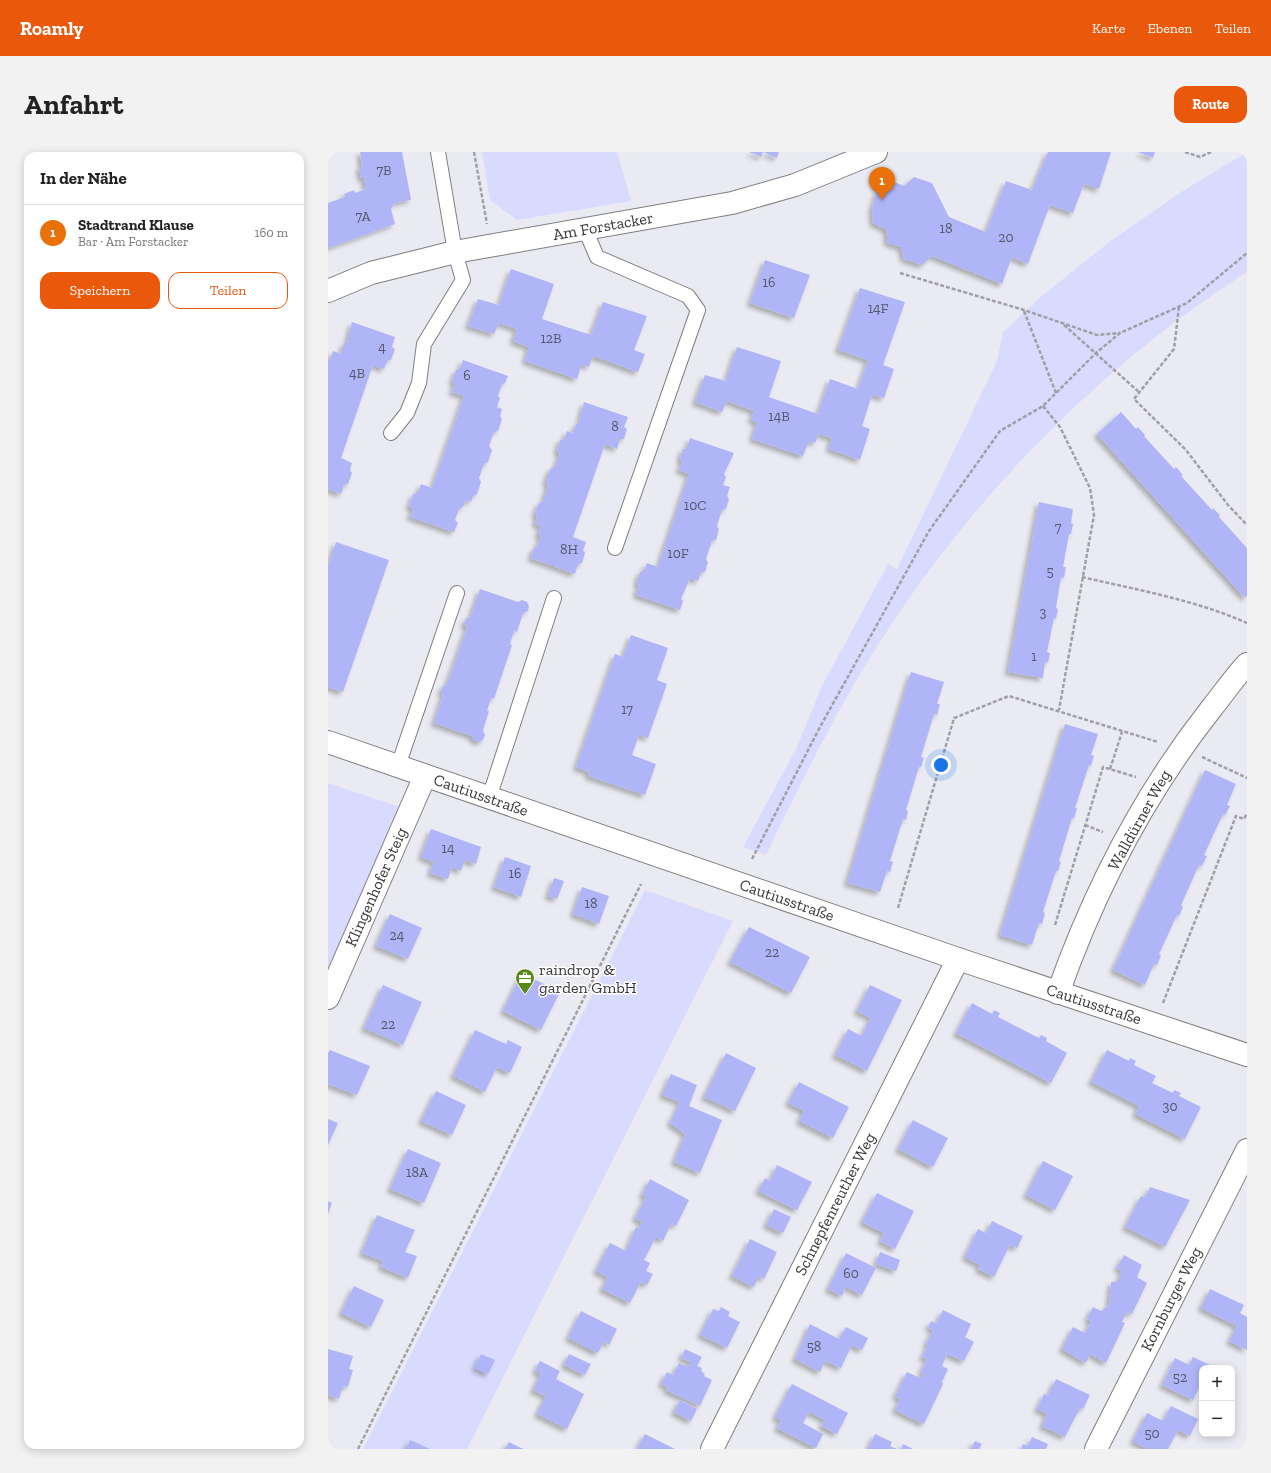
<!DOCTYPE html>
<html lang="de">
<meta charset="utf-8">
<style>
:root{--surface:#fff;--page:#f2f2f2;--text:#222;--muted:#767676;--line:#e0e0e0;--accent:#ea580c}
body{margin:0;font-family:"Zilla Slab",serif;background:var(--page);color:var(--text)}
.controls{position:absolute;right:12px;bottom:12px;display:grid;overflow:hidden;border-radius:8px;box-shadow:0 2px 10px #0003}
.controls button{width:36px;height:36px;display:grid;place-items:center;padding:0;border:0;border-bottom:1px solid var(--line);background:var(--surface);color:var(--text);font:20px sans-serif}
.you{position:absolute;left:613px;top:613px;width:14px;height:14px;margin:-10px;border:3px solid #fff;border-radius:50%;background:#1a73e8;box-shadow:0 0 0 6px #1a73e833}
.badge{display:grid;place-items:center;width:26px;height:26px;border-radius:50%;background:var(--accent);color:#fff;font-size:13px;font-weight:700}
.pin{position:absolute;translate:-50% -33px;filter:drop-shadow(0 1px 2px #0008)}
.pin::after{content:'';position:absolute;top:21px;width:14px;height:12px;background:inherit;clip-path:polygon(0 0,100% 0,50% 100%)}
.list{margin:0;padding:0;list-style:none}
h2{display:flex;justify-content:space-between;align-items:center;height:52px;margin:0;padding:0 16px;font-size:17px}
h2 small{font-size:13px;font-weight:400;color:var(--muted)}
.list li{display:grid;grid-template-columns:26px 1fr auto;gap:12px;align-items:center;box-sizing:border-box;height:56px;padding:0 16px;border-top:1px solid var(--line)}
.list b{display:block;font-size:15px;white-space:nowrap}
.list p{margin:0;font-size:13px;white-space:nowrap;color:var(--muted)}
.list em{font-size:13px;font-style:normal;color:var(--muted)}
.actions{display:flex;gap:8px;padding:12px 16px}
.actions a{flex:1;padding:9px 0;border:1px solid var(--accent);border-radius:12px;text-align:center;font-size:14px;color:var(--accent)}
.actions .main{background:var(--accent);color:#fff}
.map{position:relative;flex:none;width:919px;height:1297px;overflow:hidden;border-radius:12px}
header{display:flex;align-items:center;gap:24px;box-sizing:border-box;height:56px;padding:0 20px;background:var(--accent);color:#fff}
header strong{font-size:19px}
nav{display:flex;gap:22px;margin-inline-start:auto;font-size:14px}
.intro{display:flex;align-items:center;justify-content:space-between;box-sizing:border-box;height:96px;padding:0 24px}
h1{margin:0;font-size:28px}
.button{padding:10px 18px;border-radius:12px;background:var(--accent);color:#fff;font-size:14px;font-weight:700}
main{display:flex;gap:24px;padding:0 24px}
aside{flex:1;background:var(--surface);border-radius:12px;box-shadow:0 2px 10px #0003}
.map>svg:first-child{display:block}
.green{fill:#d8dbfd}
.building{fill:#b0b5f8;filter:url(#shadow)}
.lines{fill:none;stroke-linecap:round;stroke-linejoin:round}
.service-casing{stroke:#7e7f85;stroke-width:16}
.minor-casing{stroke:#7e7f85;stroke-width:24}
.path{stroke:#9f9fa5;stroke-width:2.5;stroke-dasharray:4 2;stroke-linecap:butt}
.service{stroke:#fff;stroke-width:14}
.minor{stroke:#fff;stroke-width:22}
.labels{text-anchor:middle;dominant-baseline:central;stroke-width:3;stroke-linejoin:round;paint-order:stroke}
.number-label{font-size:14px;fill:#545669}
.street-label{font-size:16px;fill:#363639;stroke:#fff}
.poi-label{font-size:16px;fill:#363639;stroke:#fff;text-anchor:start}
</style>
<header>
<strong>Roamly</strong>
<nav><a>Karte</a><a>Ebenen</a><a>Teilen</a></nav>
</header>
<div class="intro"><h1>Anfahrt</h1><a class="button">Route</a></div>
<main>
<aside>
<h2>In der Nähe<small></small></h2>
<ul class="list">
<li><span class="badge" style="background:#e8710a">1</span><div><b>Stadtrand Klause</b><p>Bar · Am Forstacker</p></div><em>160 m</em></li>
</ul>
<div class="actions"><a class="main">Speichern</a><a>Teilen</a></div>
</aside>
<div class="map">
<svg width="919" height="1297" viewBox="0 0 919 1297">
<defs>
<filter id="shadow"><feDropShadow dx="-3.5" dy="3.5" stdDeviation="2" flood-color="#0004"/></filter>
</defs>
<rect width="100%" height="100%" fill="#eaebf2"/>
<!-- green -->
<g class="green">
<polygon points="154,0 289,0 303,49 189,68 162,48"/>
<path d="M 919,0 L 919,120 C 776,212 654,335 561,476 C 513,548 476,626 438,703 L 415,695 L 468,597 L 494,534 L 560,412 L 569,417 L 669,209 L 675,180 L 715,143 L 780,91 L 850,42 Z"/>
<polygon points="0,631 72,655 0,826"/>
<polygon points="317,738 405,769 139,1297 35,1297"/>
</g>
<!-- building -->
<g class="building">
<polygon points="32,0 74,0 83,48 67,51 63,57 67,72 0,96 0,51 17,45 16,42 26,38 27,41 38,37 36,26 33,26 31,15 34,15"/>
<polygon points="421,0 451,0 449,6 435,0 433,5"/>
<polygon points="720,0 783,0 771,37 756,32 745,61 722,53 700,112 684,105 674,132 604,104 594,113 576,107 573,95 560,91 558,77 545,71 544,56 549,40 561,28 576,34 586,25 604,31 621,65 658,80 678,29 704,38"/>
<polygon points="810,0 827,0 825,6"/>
<polygon points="437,108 482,123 466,166 422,151"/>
<polygon points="183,117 226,132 214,167 263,183 275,150 319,164 306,198 317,202 310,220 265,204 261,215 254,212 249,227 197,209 201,195 185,189 189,177 171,171 166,182 140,174 150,147 171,153"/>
<polygon points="532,136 577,150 555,213 566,217 556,246 544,243 534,274 542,277 532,308 501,297 504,286 491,282 487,291 481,289 475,304 424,287 429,270 423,268 426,259 399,249 394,260 367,250 377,223 398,229 409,195 453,209 441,245 490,262 502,227 530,237 540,208 510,198"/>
<polygon points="24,170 67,185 64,195 67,197 63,208 60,208 56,217 45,213 13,306 24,311 22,318 24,321 20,332 16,333 13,342 0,337 0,208 2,208 5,199 13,202 16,191 19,191"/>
<polygon points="135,208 180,224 177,231 174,232 170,244 172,246 169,255 174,257 172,264 174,267 170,279 166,280 161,294 164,298 160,310 156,312 151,326 153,330 149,342 145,344 143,350 138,348 135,355 131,357 127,368 130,371 126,380 82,365 85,357 81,354 85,342 90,341 93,332 104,336 136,244 124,240 127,232 124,230 128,218 132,217"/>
<polygon points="256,250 300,265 296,275 299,277 296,287 292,287 289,297 277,292 245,385 258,390 255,398 257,401 254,411 250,412 247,422 203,406 205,397 208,396 213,385 210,382 213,374 207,372 209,365 207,361 211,351 215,350 220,334 218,329 222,317 227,315 232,302 229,299 232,288 236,287 239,279 245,281 248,272 251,271"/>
<polygon points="793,260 808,277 810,275 817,283 816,284 846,317 848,315 855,323 853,324 884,358 885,356 892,363 891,365 919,396 919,444 917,446 769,282"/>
<polygon points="362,286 406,301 396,322 398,325 395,333 402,335 399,344 401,347 398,357 394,358 389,374 391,377 388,388 384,389 378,407 380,410 377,420 373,420 370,429 362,426 353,447 355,449 352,458 308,443 311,434 309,431 312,420 316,419 319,411 330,415 361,322 351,318 354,310 352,306 355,297 359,296"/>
<polygon points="711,350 745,357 743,371 745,372 743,382 741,382 735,415 738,415 736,426 733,425 728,456 730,457 728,467 726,466 719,500 722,501 720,511 717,510 715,526 680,520"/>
<polygon points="8,390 61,408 15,540 0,535 0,414"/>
<polygon points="152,437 190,450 194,448 199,450 201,454 200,459 195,461 189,480 186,479 182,492 184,493 166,547 163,546 159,559 161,559 155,578 157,583 155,588 151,590 146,588 144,584 106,571 115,543 113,539 115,534 119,532 139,476 136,471 138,467 143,464"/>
<polygon points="303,483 340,496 329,528 339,532 320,586 311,583 304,603 328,612 317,643 260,624 261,620 248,615 287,502 295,505"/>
<polygon points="583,520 616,530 609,552 612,552 609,563 606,562 593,605 596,606 593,615 591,615 578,658 580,659 578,668 575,667 562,709 565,710 562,720 559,719 552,740 519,731"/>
<polygon points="737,572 770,582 763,603 766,604 763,614 761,613 747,656 749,656 746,667 744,666 731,709 733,710 730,719 728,719 715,760 717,761 714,772 711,771 704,793 672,783"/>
<polygon points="877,618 908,632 899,653 902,654 897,663 895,662 876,703 879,704 874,714 871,713 853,753 855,755 851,764 849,763 831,802 833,804 829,813 826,812 817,833 785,818"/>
<polygon points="103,677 153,695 148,712 137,708 133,719 124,715 120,727 102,721 106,710 93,705"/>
<polygon points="177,705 203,714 193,745 166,735"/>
<polygon points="226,726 236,729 229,747 220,744"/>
<polygon points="254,735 281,744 271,772 245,762"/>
<polygon points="62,762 94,776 80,807 48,794"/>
<polygon points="421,775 482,805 463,841 402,810"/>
<polygon points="194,821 232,840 213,878 175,859"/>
<polygon points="55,833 94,850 75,893 36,876"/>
<polygon points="542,833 574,848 539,919 507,903 520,877 534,884 538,875 543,866 529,859"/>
<polygon points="644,851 664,862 666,858 672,861 670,865 711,886 713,883 719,886 718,889 739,901 723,931 628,881"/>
<polygon points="147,878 178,892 180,888 194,895 182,921 169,915 157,940 125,924"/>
<polygon points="2,898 42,914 29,943 0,932 0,901"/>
<polygon points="779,898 801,909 802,906 808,909 806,913 828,924 824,931 845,941 846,938 853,941 851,944 873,955 857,987 807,962 811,954 763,930"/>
<polygon points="398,901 428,916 407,959 376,945"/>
<polygon points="343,922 369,933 361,954 394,968 372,1021 346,1010 357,982 342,971 352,950 334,943"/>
<polygon points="471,930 521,955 505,986 471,969 476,959 460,951"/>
<polygon points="108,939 138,953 124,983 93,969"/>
<polygon points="0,967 10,971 0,993"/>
<polygon points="585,968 620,986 605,1015 570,997"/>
<polygon points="80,997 113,1011 96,1051 62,1037"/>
<polygon points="715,1009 745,1024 727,1058 698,1043"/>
<polygon points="449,1013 484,1030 469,1058 430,1039 437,1026 442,1029"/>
<polygon points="322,1027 361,1048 348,1074 343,1072 335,1089 328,1085 316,1108 322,1111 318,1119 325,1122 319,1133 313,1130 302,1151 274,1137 280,1125 268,1119 282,1091 298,1099 308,1075 311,1077 314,1070 307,1066 318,1045 314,1043"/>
<polygon points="822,1035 862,1048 837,1095 797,1075 813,1044 817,1046"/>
<polygon points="549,1041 586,1059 567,1097 552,1089 556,1081 534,1070"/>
<polygon points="0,1049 4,1051 0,1062"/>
<polygon points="446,1057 463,1065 455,1081 438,1073"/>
<polygon points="49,1063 87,1078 77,1100 89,1104 80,1126 53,1115 55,1109 34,1101"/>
<polygon points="664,1069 695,1084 689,1096 682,1093 666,1125 650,1117 652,1113 637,1105 650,1077 658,1081"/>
<polygon points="422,1087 449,1100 436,1127 431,1124 426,1135 404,1124"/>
<polygon points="552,1100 572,1108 568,1119 548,1112"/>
<polygon points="518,1101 548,1116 534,1143 518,1135 514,1144 500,1137"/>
<polygon points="796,1103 814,1113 809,1125 819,1131 804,1162 799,1160 794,1170 797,1171 778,1211 762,1202 758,1211 734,1197 745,1175 757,1181 763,1169 759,1167 765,1155 773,1159 781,1153 783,1130 790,1130 794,1119 789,1116"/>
<polygon points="26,1134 56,1148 43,1175 13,1161"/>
<polygon points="882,1137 916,1153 912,1161 919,1165 919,1198 901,1189 909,1174 873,1156"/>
<polygon points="393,1155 402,1160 400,1164 412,1170 399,1196 372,1183 385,1157 391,1159"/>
<polygon points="615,1158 643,1172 637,1185 646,1190 636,1209 619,1202 614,1214 620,1217 614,1230 615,1232 596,1272 567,1258 572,1247 567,1244 579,1220 592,1226 595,1222 593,1220 599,1207 594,1205 600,1193 598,1192 605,1178 600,1175 603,1169 608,1172"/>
<polygon points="253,1159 289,1177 281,1193 276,1189 270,1201 240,1186"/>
<polygon points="482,1172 511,1187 518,1175 540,1186 534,1198 524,1193 513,1216 497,1209 492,1220 467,1207"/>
<polygon points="0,1197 25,1204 21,1217 25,1218 20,1235 15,1234 11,1247 0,1243"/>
<polygon points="357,1197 374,1205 369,1214 374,1216 373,1219 377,1222 376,1224 384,1228 372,1254 338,1238 340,1235 333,1232 339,1220 345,1223 351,1211 360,1215 363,1210 353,1206"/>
<polygon points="153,1202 167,1208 160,1222 147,1216"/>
<polygon points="241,1202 263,1212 257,1223 236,1213"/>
<polygon points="865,1205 882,1213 881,1216 874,1216 874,1230 865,1248 834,1233 847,1206 861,1213"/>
<polygon points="212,1209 232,1219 228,1227 256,1242 239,1277 209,1262 218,1244 205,1238 213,1222 207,1219"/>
<polygon points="728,1227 762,1243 755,1257 752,1256 737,1285 714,1274 719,1262 709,1257 716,1242 720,1243"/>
<polygon points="464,1232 520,1261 509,1282 493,1274 497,1268 481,1260 475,1271 495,1282 488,1296 449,1276 453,1268 447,1265"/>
<polygon points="352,1248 369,1257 363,1269 346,1260"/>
<polygon points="843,1254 870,1267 862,1284 850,1278 840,1297 820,1297 805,1289 819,1261 835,1269"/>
<polygon points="317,1282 347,1297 309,1297"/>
<polygon points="547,1282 564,1290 562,1294 569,1297 540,1297"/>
<polygon points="704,1285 720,1292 718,1297 693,1297 695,1292 700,1294"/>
<polygon points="82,1288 102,1297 78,1297"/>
<polygon points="647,1289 654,1292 651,1297 643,1297"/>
<polygon points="181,1290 191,1295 196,1297 177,1297"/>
<polygon points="575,1292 585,1297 573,1297"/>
</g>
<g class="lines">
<!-- service casing -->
<g class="service-casing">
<g id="service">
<polyline points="257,77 269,105 360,144 370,158 287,396"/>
<polyline points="63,281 79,261 91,231 96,192 135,128 127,100 110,0"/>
<polyline points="70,614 129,441"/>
<polyline points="161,646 226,446"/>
</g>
</g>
<!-- minor casing -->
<g class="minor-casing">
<g id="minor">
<polyline points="0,139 43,121 127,100 404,51 467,33 548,0"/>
<polyline points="0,590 630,807 919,903"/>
<path d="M 730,841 C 766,739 816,642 883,557 C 895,542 906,526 919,512"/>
<polyline points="0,846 97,624"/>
<polyline points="384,1297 630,807"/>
<polyline points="768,1297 919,998"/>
</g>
</g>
<!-- path -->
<g class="path">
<polyline points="146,0 159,72"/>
<polyline points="857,0 872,5 883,0"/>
<polyline points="572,121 696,158 769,183 792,181"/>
<polyline points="851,155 846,197 806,247 858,298 900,353 919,373"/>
<polyline points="696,159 728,241"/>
<polyline points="736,173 812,241"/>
<polyline points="715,254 732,275 762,336 766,363 731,558"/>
<path d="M 754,425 C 810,438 867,448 919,471"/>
<polyline points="874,605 919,626"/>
<polyline points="782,617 794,580"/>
<polyline points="757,673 775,680"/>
<polyline points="424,707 492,575 601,379 672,279 715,254 768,201 792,181 859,151 919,101"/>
<polyline points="570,756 626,566 681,544 830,590"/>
<polyline points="727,773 775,615 808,625"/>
<polyline points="835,851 908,664 916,667 919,661"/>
<polyline points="30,1297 313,732"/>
</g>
<!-- service -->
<use href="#service" class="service"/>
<!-- minor -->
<use href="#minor" class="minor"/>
</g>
<!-- icons -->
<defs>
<g id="office-pin" transform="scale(1)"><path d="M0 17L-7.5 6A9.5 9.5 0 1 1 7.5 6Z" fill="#598819" stroke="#fff"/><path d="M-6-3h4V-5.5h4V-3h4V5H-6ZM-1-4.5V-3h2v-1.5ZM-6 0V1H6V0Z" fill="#fff"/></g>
</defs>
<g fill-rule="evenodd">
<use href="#office-pin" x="197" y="826"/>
</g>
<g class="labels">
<!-- number labels -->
<g class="number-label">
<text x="56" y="18">7B</text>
<text x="35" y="64">7A</text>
<text x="618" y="76">18</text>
<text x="678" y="85">20</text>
<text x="441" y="130">16</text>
<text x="550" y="156">14F</text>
<text x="223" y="186">12B</text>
<text x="54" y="195">4</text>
<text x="29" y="221">4B</text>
<text x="139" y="223">6</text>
<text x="451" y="264">14B</text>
<text x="287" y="274">8</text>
<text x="367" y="353">10C</text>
<text x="730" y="375">7</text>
<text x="241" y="397">8H</text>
<text x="350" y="401">10F</text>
<text x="722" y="419">5</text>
<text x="715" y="460">3</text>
<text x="706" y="504">1</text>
<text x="299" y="557">17</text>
<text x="120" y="696">14</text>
<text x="187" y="721">16</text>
<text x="263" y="751">18</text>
<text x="69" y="783">24</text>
<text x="444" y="800">22</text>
<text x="60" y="872">22</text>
<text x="842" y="954">30</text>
<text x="89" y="1020">18A</text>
<text x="523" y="1121">60</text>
<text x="486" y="1194">58</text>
<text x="852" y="1225">52</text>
<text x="824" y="1281">50</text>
</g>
<!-- street labels -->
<g class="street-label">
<text transform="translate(275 74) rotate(-10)">Am Forstacker</text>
<text transform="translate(153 643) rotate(19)">Cautiusstraße</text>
<text transform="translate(811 668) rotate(-61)">Walldürner Weg</text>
<text transform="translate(48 735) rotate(-66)">Klingenhofer Steig</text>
<text transform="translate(459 748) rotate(19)">Cautiusstraße</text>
<text transform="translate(766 852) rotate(18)">Cautiusstraße</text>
<text transform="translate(507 1052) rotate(-63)">Schnepfenreuther Weg</text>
<text transform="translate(843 1147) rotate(-63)">Kornburger Weg</text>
</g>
<!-- poi labels -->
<g class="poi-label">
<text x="211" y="817">raindrop &amp;<tspan x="211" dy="18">garden GmbH</tspan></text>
</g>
</g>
</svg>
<div class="controls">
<button>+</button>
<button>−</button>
</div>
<div class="you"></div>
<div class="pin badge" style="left:554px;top:48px;background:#e8710a">1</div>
</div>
</main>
